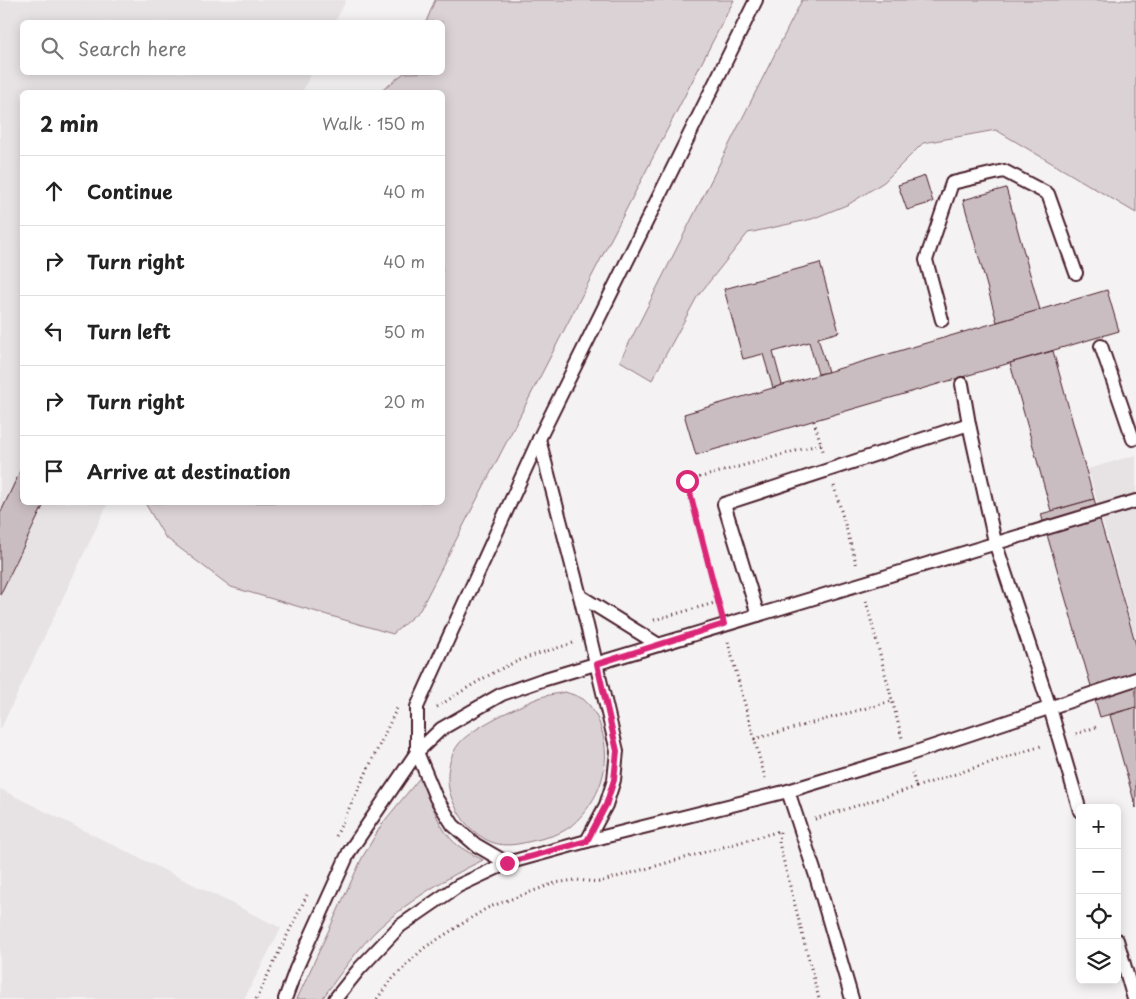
<!DOCTYPE html>
<meta charset="utf-8">
<style>
:root{--surface:#fff;--page:#f2f2f2;--text:#222;--muted:#767676;--line:#e0e0e0}
body{margin:0;font-family:"Playpen Sans",sans-serif;background:var(--page);color:var(--text)}
.controls{position:absolute;right:15px;bottom:15px;display:grid;overflow:hidden;border-radius:8px;box-shadow:0 2px 12px #0003}
.controls button{width:45px;height:45px;display:grid;place-items:center;padding:0;border:0;border-bottom:1px solid var(--line);background:var(--surface);color:var(--text);font:25px sans-serif}
.stop{position:absolute;width:15px;height:15px;margin:-11px;border:4px solid #db2777;border-radius:50%;background:#fff}
.stop.end{background:#db2777;border-color:#fff;box-shadow:0 1px 5px #0008}
.list{margin:0;padding:0;list-style:none}
h2{display:flex;justify-content:space-between;align-items:center;height:65px;margin:0;padding:0 20px;font-size:21px}
h2 small{font-size:16px;font-weight:400;color:var(--muted)}
.list li{display:grid;grid-template-columns:32px 1fr auto;gap:15px;align-items:center;box-sizing:border-box;height:70px;padding:0 20px;border-top:1px solid var(--line)}
.list b{display:block;font-size:19px;white-space:nowrap}
.list em{font-size:16px;font-style:normal;color:var(--muted)}
.icon{flex:none;width:28px;height:28px;fill:none;stroke:currentColor;stroke-width:2;stroke-linecap:round;stroke-linejoin:round}
.map{position:relative;flex:none;width:1136px;height:999px;overflow:hidden}
.search{position:absolute;background:var(--surface);box-shadow:0 2px 12px #0003;left:20px;top:20px;width:425px;height:55px;display:flex;align-items:center;gap:12px;box-sizing:border-box;padding:0 18px;border-radius:8px;color:var(--muted);font-size:19px}
.panel{position:absolute;background:var(--surface);box-shadow:0 2px 12px #0003;left:20px;top:90px;width:425px;height:415px;border-radius:8px}
.map>svg:first-child{display:block}
.built{fill:#e7e2e3}
.green{fill:#dbd2d5;stroke:#927880}
.building{fill:#cabdc1;stroke:#4a1f2b}
.lines{fill:none;stroke-linecap:round;stroke-linejoin:round}
.service-casing{stroke:#4a1f2b;stroke-width:16}
.path{stroke:#4a1f2b;stroke-width:3;stroke-dasharray:1 4;stroke-linecap:butt}
.service{stroke:#fff;stroke-width:12}
.route{stroke:#db2777;stroke-width:6}
</style>
<div class="map">
<svg width="1136" height="999" viewBox="0 0 1136 999">
<rect width="100%" height="100%" fill="#f4f2f2"/>
<filter id="ink" filterUnits="userSpaceOnUse"><feTurbulence type="fractalNoise" baseFrequency=".02" numOctaves="2"/><feDisplacementMap in="SourceGraphic" scale="10" xChannelSelector="R" yChannelSelector="G"/><feConvolveMatrix kernelMatrix="1 2 1 2 8 2 1 2 1" color-interpolation-filters="sRGB"/></filter>
<g filter="url(#ink)">
<!-- built -->
<g class="built">
<polygon points="0,0 346,0 335,22 22,22 22,72 311,73 302,92 22,92 22,502 108,503 0,730"/>
<polygon points="1136,455 1136,640 1088,469"/>
<polygon points="0,789 281,928 244,999 0,999"/>
</g>
<!-- green -->
<g class="green">
<polygon points="435,0 734,0 420,610 393,634 231,587 165,537 145,503 442,502 442,92 380,92 404,73 442,72 442,22 426,22"/>
<polygon points="802,0 1136,0 1136,213 996,130 923,143 884,182 849,204 812,219 748,233 697,297 652,380 620,361"/>
<path d="M 565,692 C 571,694 578,696 583,699 C 592,706 598,718 601,728 C 613,764 600,801 571,826 C 560,835 545,838 532,841 C 515,845 501,848 485,839 C 468,829 459,816 452,799 C 445,782 447,760 458,745 C 469,729 517,707 536,699 C 545,695 556,694 565,692 Z"/>
<path d="M 422,775 C 430,796 435,822 451,839 C 459,848 472,854 483,860 C 446,878 411,899 380,927 C 358,948 340,974 322,999 L 297,999 L 362,858 L 382,824 Z"/>
</g>
<!-- building -->
<g class="building">
<polygon points="925,176 933,202 907,210 898,185"/>
<polygon points="1006,188 1040,310 997,322 963,200"/>
<polygon points="820,263 839,332 818,338 828,372 818,374 809,342 773,352 782,385 773,388 763,354 743,359 724,289"/>
<polygon points="1107,290 1119,331 696,455 684,414"/>
<polygon points="1053,351 1094,499 1051,511 1010,363"/>
<polygon points="22,467 22,502 45,502 0,595 0,514"/>
<polygon points="1094,499 1136,645 1136,707 1100,717 1041,514"/>
<polygon points="1136,707 1136,808 1110,715"/>
</g>
<g class="lines">
<!-- service casing -->
<g class="service-casing">
<g id="service">
<polyline points="942,320 926,260 952,183 1004,171 1048,194 1076,273"/>
<polyline points="1101,346 1133,439"/>
<polyline points="962,384 969,424"/>
<polyline points="539,439 580,596 617,751 614,780 606,805 587,841"/>
<polyline points="580,596 659,645"/>
<polyline points="758,615 724,504 969,424 995,542 1050,708 1080,811"/>
<polyline points="788,791 816,876 852,999"/>
<polyline points="507,863 476,845 453,825 436,798 417,752 417,707 539,439 756,0"/>
<polyline points="1117,940 1134,999"/>
<polyline points="285,999 296,969 349,852 417,752 441,729 502,694 542,680 1136,501"/>
<polyline points="335,999 360,968 400,926 458,886 507,863 587,841 788,791 907,755 1136,679"/>
</g>
</g>
<!-- path -->
<g class="path">
<polyline points="814,421 824,454"/>
<polyline points="834,486 857,566"/>
<polyline points="866,601 902,738"/>
<polyline points="720,609 687,481 821,444"/>
<polyline points="654,620 718,602"/>
<polyline points="728,642 765,778"/>
<path d="M 437,707 C 461,692 485,676 511,664 C 531,655 552,650 573,643"/>
<polyline points="1076,734 1099,726"/>
<polyline points="754,739 892,701"/>
<polyline points="916,787 1044,745"/>
<polyline points="815,819 916,787 912,773"/>
<polyline points="336,836 398,706"/>
<polyline points="256,999 307,895"/>
<polyline points="377,999 390,981 424,948 487,908 555,883 575,880 599,882 780,831 779,843 819,999"/>
</g>
<!-- service -->
<use href="#service" class="service"/>
</g>
</g>
<g class="lines" filter="url(#ink)">
<!-- route -->
<polyline class="route" points="507,863 587,841 606,805 614,780 617,751 597,664 724,624 687,481"/>
</g>
</svg>
<div class="controls">
<button>+</button>
<button>−</button>
<button><svg class="icon" aria-label="locate" viewBox="0 0 24 24"><circle cx="12" cy="12" r="6"/><path d="M12 2v4M12 18v4M2 12h4M18 12h4"/></svg></button>
<button><svg class="icon" aria-label="layers" viewBox="0 0 24 24"><path d="M12 4l9 5-9 5-9-5zM3 14l9 5 9-5"/></svg></button>
</div>
<div class="stop" style="left:687px;top:481px"></div>
<div class="stop end" style="left:507px;top:863px"></div>
<div class="search"><svg class="icon" aria-label="search" viewBox="0 0 24 24"><circle cx="10" cy="10" r="6"/><path d="M15 15l6 6"/></svg>Search here</div>
<section class="panel">
<h2>2 min<small>Walk · 150 m</small></h2>
<ul class="list">
<li><svg class="icon" aria-label="ahead" viewBox="0 0 24 24"><path d="M12 20V5M6 11l6-6 6 6"/></svg><div><b>Continue</b></div><em>40 m</em></li>
<li><svg class="icon" aria-label="right" viewBox="0 0 24 24"><path d="M7 20v-9h11M14 6l5 5-5 5"/></svg><div><b>Turn right</b></div><em>40 m</em></li>
<li><svg class="icon" aria-label="left" viewBox="0 0 24 24"><path d="M17 20v-9H6M10 6l-5 5 5 5"/></svg><div><b>Turn left</b></div><em>50 m</em></li>
<li><svg class="icon" aria-label="right" viewBox="0 0 24 24"><path d="M7 20v-9h11M14 6l5 5-5 5"/></svg><div><b>Turn right</b></div><em>20 m</em></li>
<li><svg class="icon" aria-label="arrive" viewBox="0 0 24 24"><path d="M6 21V4h12l-3 4 3 4H6"/></svg><div><b>Arrive at destination</b></div></li>
</ul>
</section>
</div>
